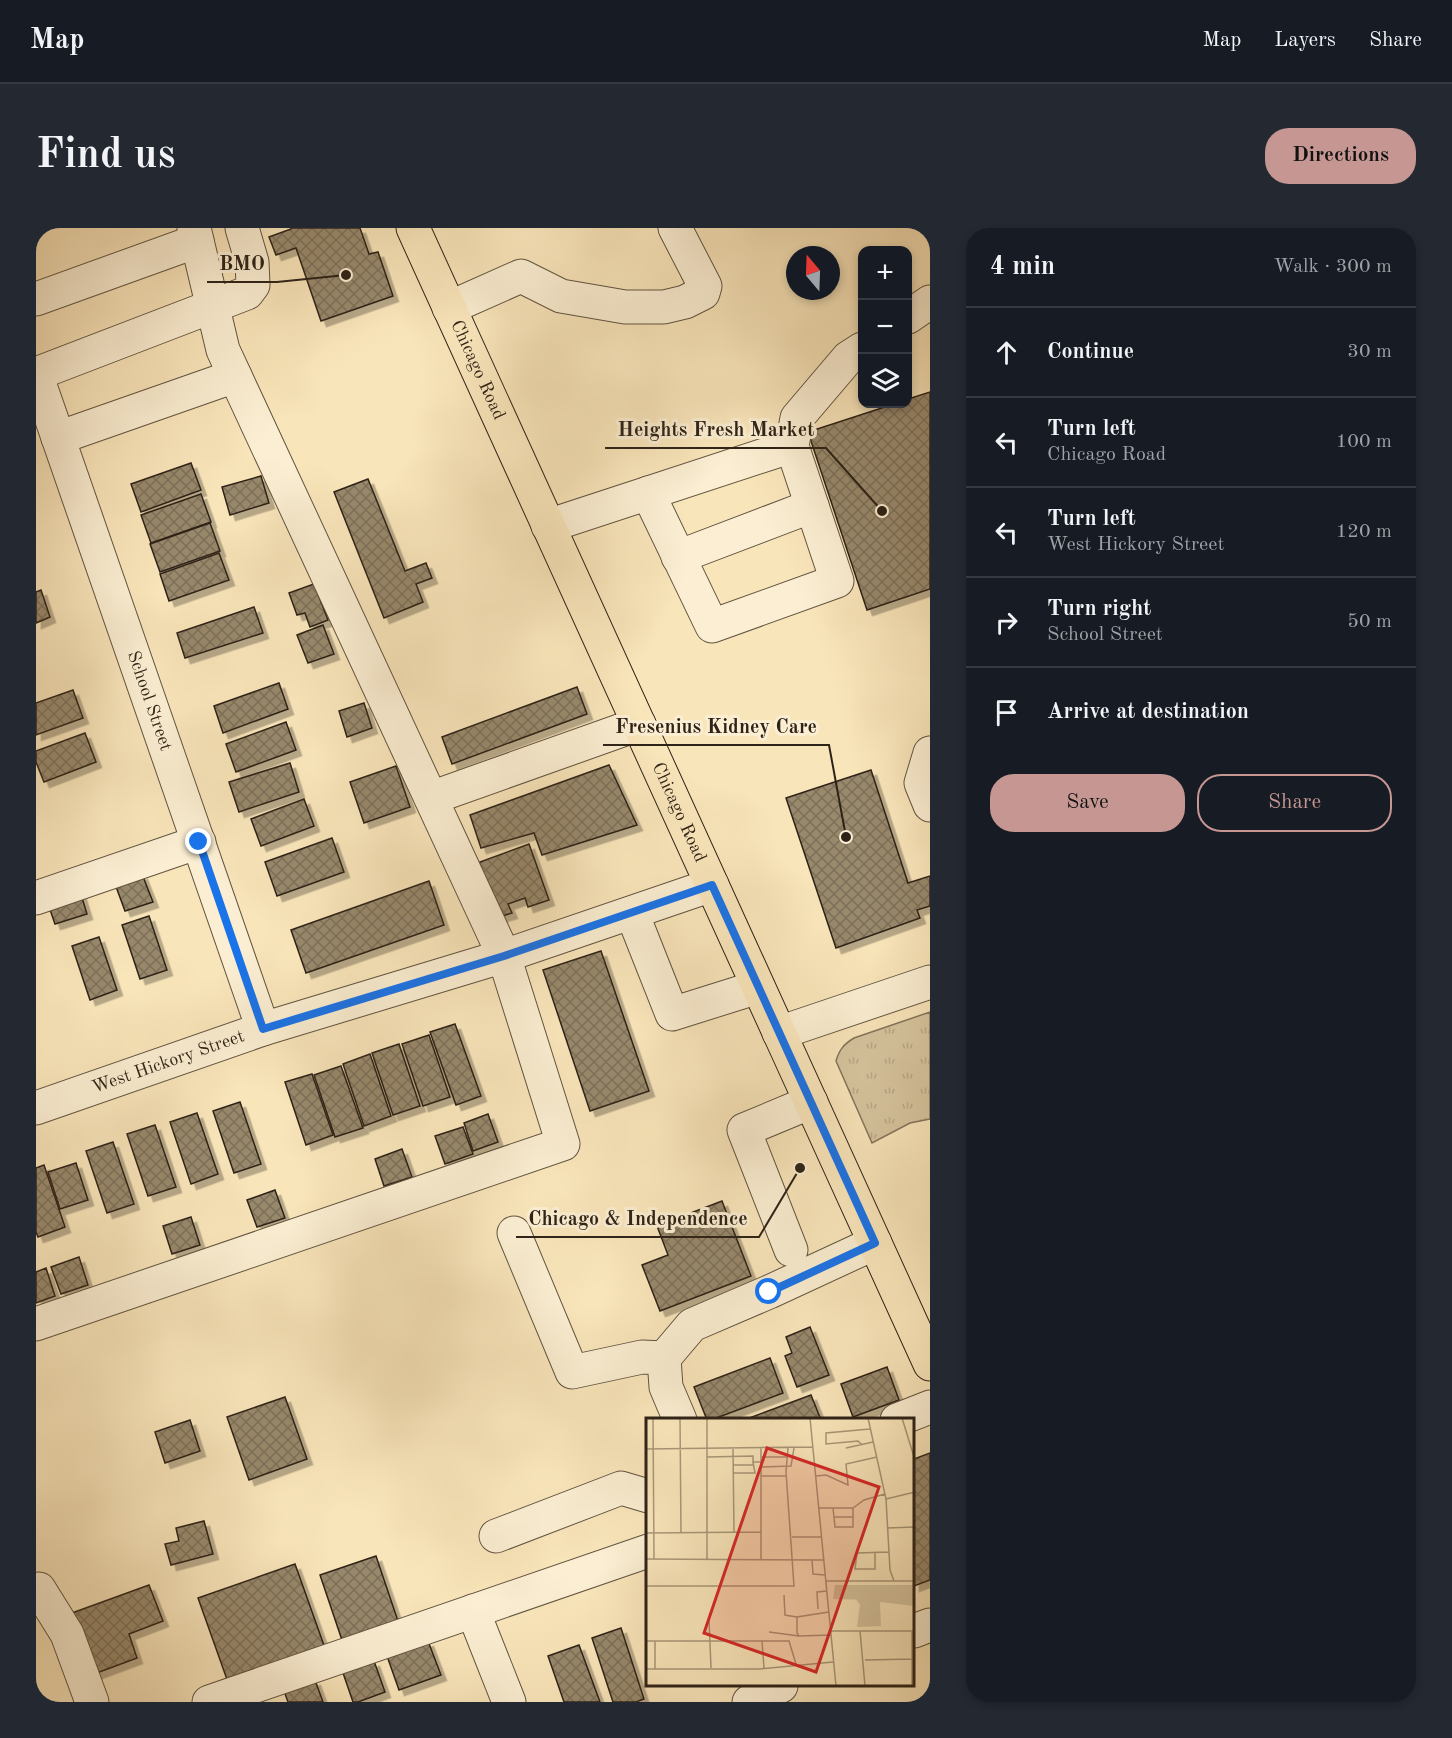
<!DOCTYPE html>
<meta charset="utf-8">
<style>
:root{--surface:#171b24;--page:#242831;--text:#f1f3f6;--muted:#9ea1a6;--line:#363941;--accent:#c59692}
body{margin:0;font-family:"Old Standard TT",serif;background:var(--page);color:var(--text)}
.controls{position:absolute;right:18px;top:18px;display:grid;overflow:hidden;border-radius:12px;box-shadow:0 3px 9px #0003}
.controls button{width:54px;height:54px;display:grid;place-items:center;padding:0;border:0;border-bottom:2px solid var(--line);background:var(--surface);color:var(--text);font:30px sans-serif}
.compass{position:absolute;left:750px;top:18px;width:54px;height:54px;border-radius:50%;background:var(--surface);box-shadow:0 3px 9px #0003;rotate:341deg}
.stop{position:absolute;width:18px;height:18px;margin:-14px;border:4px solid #1a73e8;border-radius:50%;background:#fff}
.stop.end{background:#1a73e8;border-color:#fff;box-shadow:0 2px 6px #0008}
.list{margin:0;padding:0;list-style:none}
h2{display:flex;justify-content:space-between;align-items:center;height:78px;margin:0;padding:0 24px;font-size:26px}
h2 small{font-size:20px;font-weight:400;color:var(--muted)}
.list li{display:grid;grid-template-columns:39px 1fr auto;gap:18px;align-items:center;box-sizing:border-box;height:90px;padding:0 24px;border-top:2px solid var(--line)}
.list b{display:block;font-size:22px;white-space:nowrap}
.list p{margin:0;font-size:20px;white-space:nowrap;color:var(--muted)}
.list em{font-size:20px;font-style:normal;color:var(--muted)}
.actions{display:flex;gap:12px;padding:18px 24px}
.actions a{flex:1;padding:14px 0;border:2px solid var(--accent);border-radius:24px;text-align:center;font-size:21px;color:var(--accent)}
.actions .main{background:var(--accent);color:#111}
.icon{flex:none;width:33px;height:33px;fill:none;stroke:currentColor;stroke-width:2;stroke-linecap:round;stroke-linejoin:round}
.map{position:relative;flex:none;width:894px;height:1474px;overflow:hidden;border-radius:24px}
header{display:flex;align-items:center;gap:36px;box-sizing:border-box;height:84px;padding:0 30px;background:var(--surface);border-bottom:2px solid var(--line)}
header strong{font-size:28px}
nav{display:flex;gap:33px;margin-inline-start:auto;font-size:21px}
.intro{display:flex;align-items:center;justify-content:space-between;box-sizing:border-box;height:144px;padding:0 36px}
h1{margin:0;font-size:42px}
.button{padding:15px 27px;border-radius:24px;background:var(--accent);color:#111;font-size:21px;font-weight:700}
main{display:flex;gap:36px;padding:0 36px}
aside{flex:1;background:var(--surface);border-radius:24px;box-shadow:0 3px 9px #0003}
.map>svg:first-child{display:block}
.grass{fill:url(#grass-tufts);stroke:#82745b;stroke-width:1.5}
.building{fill:url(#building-cross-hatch);stroke:#2e2318;stroke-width:1.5;filter:url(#shadow)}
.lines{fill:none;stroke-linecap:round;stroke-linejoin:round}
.minor-casing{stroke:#615440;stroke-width:35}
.major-casing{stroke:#2e2318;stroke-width:35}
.minor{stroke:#fbeed2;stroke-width:33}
.major{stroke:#f9e5ba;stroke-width:33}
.route{stroke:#1a73e8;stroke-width:8}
.labels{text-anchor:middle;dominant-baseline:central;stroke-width:6;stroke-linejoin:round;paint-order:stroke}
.street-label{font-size:18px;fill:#2e2318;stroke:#fbeed2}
.inset-road{fill:none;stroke:#a89779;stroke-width:1.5}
.view{fill:#d62828;fill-opacity:0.15;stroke:#d62828;stroke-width:3}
.inset-edge{fill:none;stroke:#2e2318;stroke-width:3}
.leader{fill:none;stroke:#2e2318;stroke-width:2}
.callout-dot{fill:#2e2318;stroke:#fbeed2;stroke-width:2}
.callout-label{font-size:20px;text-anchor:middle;font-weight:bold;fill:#2e2318;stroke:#fbeed2;stroke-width:6;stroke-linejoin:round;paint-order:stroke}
</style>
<header>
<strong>Map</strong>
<nav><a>Map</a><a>Layers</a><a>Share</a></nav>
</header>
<div class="intro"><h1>Find us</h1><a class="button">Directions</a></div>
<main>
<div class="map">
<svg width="894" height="1474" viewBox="0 0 894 1474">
<defs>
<pattern id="grass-tufts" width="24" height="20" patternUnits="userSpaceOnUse" patternTransform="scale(1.5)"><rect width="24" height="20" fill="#d6c49e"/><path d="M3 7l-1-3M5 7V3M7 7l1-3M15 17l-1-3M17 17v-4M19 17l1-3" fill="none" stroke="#b8a887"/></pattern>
<pattern id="building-cross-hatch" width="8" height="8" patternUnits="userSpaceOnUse" patternTransform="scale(1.5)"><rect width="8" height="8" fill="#98886c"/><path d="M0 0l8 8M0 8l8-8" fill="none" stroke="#7c6f58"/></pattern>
<filter id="shadow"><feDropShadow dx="5.5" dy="5.5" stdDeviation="0" flood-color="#0004"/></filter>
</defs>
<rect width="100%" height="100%" fill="#f9e5ba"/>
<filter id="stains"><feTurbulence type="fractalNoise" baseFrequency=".00333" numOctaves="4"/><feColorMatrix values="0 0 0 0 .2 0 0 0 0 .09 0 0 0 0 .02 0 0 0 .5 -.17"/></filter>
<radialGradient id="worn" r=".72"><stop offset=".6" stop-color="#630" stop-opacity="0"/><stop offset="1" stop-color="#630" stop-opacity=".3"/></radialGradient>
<!-- grass -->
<path class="grass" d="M 894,784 L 894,891 L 874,895 L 836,915 L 800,833 C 803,822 808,816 818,810 Z"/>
<!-- building -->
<g class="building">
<polygon points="255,0 324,0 333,26 342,24 357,68 285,93 260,20 240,27 233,9 255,1"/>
<polygon points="894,164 894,361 831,382 772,204 858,176 872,176 872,171"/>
<polygon points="155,235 165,262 105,284 95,256"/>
<polygon points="225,248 233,275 194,287 186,259"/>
<polygon points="332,251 369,343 390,335 396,350 380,356 387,374 348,390 298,264"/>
<polygon points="165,266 175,294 115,315 105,287"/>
<polygon points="174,295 184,323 124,344 114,316"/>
<polygon points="183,325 193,352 133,373 124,346"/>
<polygon points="278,356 292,392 274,399 269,385 261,387 253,365"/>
<polygon points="5,362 14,389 0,395 0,364"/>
<polygon points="218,379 227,405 149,430 141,405"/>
<polygon points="287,397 298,426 272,435 261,407"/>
<polygon points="243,455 252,481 187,505 178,478"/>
<polygon points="541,459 551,486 416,536 406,509"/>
<polygon points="37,462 47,490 0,507 0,475"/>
<polygon points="328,475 336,500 311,509 303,483"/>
<polygon points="250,494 260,522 200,544 190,516"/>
<polygon points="49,505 60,534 8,554 0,534 0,523"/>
<polygon points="254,535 263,564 203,584 193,554"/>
<polygon points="573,537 601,597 506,627 498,605 445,620 434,587"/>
<polygon points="360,538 374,579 328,595 314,554"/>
<polygon points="835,542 872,655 894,648 894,678 881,682 884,690 800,720 750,570"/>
<polygon points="268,571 278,598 225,618 215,591"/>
<polygon points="296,610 308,644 241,668 229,634"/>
<polygon points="493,616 513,672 492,679 489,670 472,676 476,685 456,691 436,637"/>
<polygon points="106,646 117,674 89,683 79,656"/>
<polygon points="393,653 408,697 270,745 255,702"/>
<polygon points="43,660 51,686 19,696 10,670"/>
<polygon points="113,688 131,742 104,751 86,697"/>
<polygon points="63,709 81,762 54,772 36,718"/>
<polygon points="565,723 613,863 554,883 507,742"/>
<polygon points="419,796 445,868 420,877 394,804"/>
<polygon points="393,807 414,869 387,878 366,816"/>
<polygon points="363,816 384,878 357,887 336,825"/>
<polygon points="334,826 355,888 328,898 307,836"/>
<polygon points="305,838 327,900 299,909 278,847"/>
<polygon points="276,846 297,907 270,917 249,854"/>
<polygon points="204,874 225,936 198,945 177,883"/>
<polygon points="161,885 182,946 155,956 134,894"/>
<polygon points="452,886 462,914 437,923 428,895"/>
<polygon points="119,897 140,959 112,968 91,906"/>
<polygon points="427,899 437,926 409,936 399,908"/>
<polygon points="77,914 98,976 71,985 50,923"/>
<polygon points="366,921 376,949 348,958 339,931"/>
<polygon points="40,935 52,972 24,981 12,944"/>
<polygon points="8,937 29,999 2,1009 0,1004 0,940"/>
<polygon points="239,962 249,990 221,999 211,972"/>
<polygon points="686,973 715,1048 624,1083 606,1037 632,1027 621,998"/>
<polygon points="155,989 164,1017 136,1026 127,998"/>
<polygon points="43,1029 52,1057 25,1066 15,1039"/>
<polygon points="10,1040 19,1068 0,1075 0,1044"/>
<polygon points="774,1099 793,1147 761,1159 749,1128 756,1125 750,1109"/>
<polygon points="734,1130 747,1165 675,1192 671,1192 658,1159"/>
<polygon points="851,1139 863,1172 817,1189 805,1156"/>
<polygon points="775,1167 785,1192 708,1192"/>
<polygon points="249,1169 271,1231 213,1252 191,1189"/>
<polygon points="154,1192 164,1223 129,1235 119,1204"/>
<polygon points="894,1225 894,1352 878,1358 878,1231"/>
<polygon points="168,1293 177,1326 135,1337 129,1316 143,1313 140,1300"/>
<polygon points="340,1328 364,1399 308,1418 284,1347"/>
<polygon points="259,1336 290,1423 193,1457 162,1370"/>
<polygon points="113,1357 127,1393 93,1406 101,1430 58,1446 36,1385"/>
<polygon points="585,1400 608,1471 600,1474 577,1474 556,1410"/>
<polygon points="392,1413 405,1447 363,1462 351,1428"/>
<polygon points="543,1417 564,1474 528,1474 512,1428"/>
<polygon points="338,1433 349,1464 322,1474 317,1474 307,1445"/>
<polygon points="279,1452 287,1474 252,1474 248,1463"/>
</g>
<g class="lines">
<!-- minor casing -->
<g class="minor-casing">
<g id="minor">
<polyline points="0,71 161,13"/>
<polyline points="413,80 485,48 525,68 589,79 628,79 649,74 667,65 669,58 639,0"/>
<polyline points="872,89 894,74"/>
<path id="s1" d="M 0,146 L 227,801"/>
<polyline points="0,146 211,65 217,57 216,34 206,0"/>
<polyline points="22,210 199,148"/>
<polyline points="612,265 676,398 801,353 756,218"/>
<polyline points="512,298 756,218 761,190 812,130 826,121"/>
<polyline points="642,329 776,278"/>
<polyline points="894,525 885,555 894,577"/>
<polyline points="395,570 603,496"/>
<polyline points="0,670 163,614"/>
<polyline points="596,685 636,786 722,759"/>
<polyline points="743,805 894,754"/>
<path id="s2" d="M 0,880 L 227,801 L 468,728 L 676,657"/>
<polyline points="478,1005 536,1144 606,1129 628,1130"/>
<polyline points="755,1022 708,902 775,874"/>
<polyline points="0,1096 527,916 468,728 187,122 158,0"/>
<polyline points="644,1192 630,1159 628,1130 656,1097 733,1064 839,1015"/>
<polyline points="861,1192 894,1179"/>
<polyline points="460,1308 585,1260 612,1268"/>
<polyline points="3,1361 31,1406 56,1474"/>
<polyline points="437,1383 473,1474"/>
<polyline points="878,1403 894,1397"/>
<polyline points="173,1474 612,1323"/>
<polyline points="713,1474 745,1458"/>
</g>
</g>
<!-- major casing -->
<g class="major-casing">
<g id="major">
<path id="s3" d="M 377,0 L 894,1136"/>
</g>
</g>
<!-- minor -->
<use href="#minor" class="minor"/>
<!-- major -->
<use href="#major" class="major"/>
</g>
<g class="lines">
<!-- route -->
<polyline class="route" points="163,614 227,801 468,728 676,657 839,1015 733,1064"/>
</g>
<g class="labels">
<!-- street labels -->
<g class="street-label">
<text stroke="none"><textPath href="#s3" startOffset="156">Chicago Road</textPath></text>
<text stroke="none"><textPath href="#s1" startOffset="346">School Street</textPath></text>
<text stroke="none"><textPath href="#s3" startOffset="642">Chicago Road</textPath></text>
<text stroke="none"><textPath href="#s2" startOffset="140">West Hickory Street</textPath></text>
</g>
</g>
<!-- overview -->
<g transform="translate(610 1190)">
<rect width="268" height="268" fill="#f9e5ba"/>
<path d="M 189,167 L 268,167 L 268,183 L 187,181 Z" fill="#d6c49e"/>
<path d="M 252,180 L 268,183 L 268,188 L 234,184 L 235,208 L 211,209 L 214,187 L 210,181 Z" fill="#d6c49e"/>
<path class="inset-road" d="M 7,0 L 8,141M 34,0 L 35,115M 164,0 L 190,268M 222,0 L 240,81 L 244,152 L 248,163M 256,0 L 269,42M 216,27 L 212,23 L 180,26 L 180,15 L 224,11M 87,30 L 88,114M 115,30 L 115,141M 200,30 L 227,24M 0,31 L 167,29M 61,39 L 107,38 L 107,44 L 115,44M 115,39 L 141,39M 87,47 L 108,47M 115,49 L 145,48 L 148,30M 87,55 L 109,55 L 107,44M 115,58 L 140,58M 170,58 L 180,57 L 202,67 L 200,46 L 231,39M 240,81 L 269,74M 173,90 L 207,90 L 218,82 L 239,76M 187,90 L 189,109 L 207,109 L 207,90M 188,99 L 207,99M 241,110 L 269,109M 0,115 L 115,114M 146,119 L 176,119M 229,134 L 229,151 L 209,151 L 211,135 L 243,134M 0,141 L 178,142M 61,141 L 61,0M 166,142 L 167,156 L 179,157M 180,163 L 269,163M 0,168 L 148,168 L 140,54 L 142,30M 138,177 L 139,197 L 151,199M 172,191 L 171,174 L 181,173M 183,194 L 151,199 L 151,215 L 153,218 L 185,217M 63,201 L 65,250M 185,213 L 269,213M 214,213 L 219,268M 266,213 L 266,268M 123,214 L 153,218M 0,223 L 143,223 L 150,246M 116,223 L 118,250M 219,242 L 266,241M 0,251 L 114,251 L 187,244M 9,251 L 9,223"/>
<path class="view" d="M 121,30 L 233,69 L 170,254 L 58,215 Z"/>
<rect width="268" height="268" class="inset-edge"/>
</g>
<!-- callouts -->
<path class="leader" d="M310 47L241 54H171M846 283L790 220H569M810 609L793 517H567M764 940L723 1009H480"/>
<g class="callout-dot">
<circle cx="310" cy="47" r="6"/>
<circle cx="846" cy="283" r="6"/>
<circle cx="810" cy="609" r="6"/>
<circle cx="764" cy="940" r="6"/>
</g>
<g class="callout-label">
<text x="206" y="42">BMO</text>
<text x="680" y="208">Heights Fresh Market</text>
<text x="680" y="505">Fresenius Kidney Care</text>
<text x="602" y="997">Chicago &amp; Independence</text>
</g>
<rect width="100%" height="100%" filter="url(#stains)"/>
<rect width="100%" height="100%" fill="url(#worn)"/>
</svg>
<div class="controls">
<button>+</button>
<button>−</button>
<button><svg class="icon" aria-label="layers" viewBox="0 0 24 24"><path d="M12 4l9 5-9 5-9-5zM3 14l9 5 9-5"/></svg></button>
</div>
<svg class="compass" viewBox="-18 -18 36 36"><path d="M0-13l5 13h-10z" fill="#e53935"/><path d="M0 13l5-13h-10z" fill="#9ea1a6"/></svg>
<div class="stop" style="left:733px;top:1064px"></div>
<div class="stop end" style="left:163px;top:614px"></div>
</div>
<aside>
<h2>4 min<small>Walk · 300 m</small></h2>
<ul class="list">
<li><svg class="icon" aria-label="ahead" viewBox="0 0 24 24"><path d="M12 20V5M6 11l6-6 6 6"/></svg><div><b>Continue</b></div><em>30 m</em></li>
<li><svg class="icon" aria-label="left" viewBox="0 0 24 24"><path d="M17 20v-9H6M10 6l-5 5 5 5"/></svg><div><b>Turn left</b><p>Chicago Road</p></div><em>100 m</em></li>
<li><svg class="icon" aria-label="left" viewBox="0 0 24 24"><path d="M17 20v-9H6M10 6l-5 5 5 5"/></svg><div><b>Turn left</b><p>West Hickory Street</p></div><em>120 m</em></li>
<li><svg class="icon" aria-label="right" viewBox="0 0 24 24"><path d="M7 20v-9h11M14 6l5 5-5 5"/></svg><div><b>Turn right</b><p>School Street</p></div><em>50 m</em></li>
<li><svg class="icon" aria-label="arrive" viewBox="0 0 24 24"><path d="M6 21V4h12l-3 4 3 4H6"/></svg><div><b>Arrive at destination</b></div></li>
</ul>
<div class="actions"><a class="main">Save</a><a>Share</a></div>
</aside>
</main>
